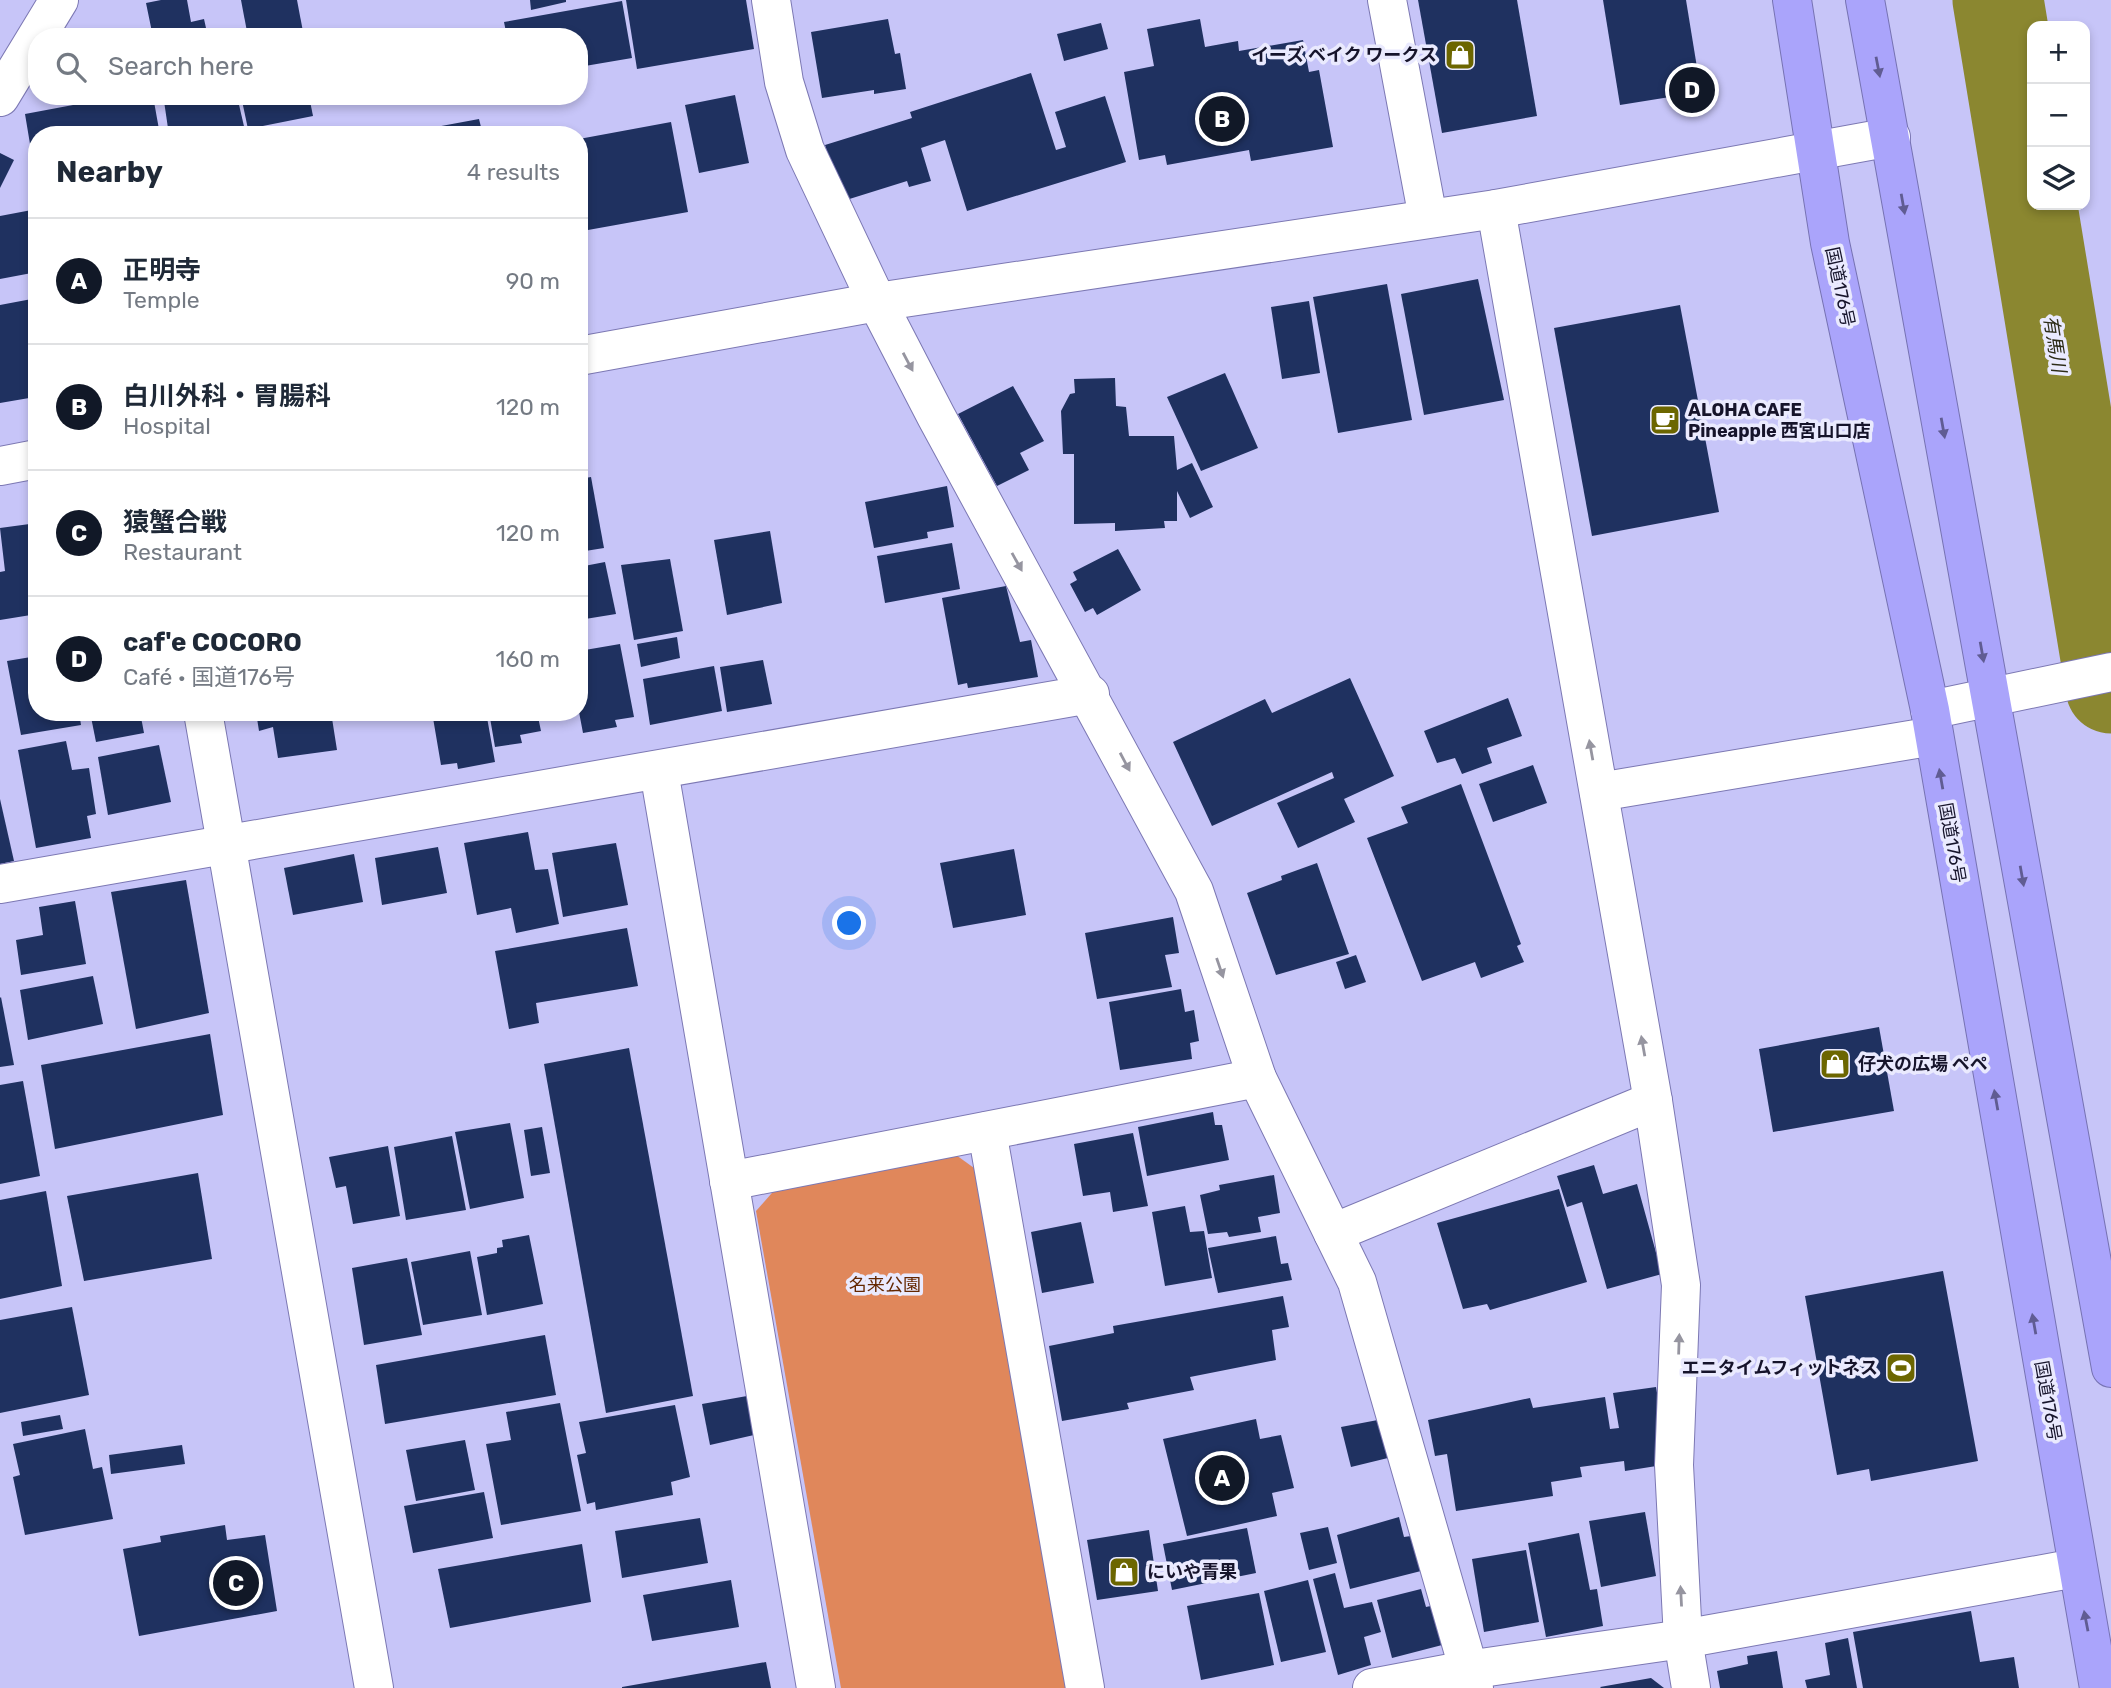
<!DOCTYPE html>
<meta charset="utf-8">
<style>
:root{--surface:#fff;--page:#f2f2f3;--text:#1f2937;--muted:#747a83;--line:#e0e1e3;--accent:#111827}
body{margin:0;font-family:Rubik,"Noto Sans JP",sans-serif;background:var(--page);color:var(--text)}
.controls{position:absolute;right:21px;top:21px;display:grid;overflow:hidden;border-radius:14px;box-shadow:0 4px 10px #0003}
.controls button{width:63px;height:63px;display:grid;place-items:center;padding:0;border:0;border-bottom:2px solid var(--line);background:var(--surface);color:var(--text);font:35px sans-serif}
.you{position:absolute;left:850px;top:924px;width:24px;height:24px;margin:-18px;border:5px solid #fff;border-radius:50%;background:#1a73e8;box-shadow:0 0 0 10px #1a73e833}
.badge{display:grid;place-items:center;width:46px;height:46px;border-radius:50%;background:var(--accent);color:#fff;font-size:23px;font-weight:700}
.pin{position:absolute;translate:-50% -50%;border:4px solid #fff;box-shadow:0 2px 7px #0006}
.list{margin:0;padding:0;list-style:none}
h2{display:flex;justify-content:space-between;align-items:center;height:91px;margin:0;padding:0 28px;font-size:30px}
h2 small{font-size:23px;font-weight:400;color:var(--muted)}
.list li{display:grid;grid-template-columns:46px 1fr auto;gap:21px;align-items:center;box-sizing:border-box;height:126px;padding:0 28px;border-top:2px solid var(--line)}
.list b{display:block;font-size:26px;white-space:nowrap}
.list p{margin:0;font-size:23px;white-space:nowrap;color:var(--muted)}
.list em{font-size:23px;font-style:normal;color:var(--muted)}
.icon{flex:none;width:38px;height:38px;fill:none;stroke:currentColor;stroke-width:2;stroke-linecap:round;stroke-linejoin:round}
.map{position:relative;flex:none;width:2111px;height:1688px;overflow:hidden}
.search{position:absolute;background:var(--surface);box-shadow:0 4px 10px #0003;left:28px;top:28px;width:560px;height:77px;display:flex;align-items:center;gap:18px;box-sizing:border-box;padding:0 24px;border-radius:28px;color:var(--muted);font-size:26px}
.panel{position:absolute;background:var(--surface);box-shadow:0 4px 10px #0003;left:28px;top:126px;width:560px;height:595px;border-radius:28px}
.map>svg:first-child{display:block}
.green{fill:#e0875b}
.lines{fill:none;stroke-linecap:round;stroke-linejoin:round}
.river{stroke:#8b8730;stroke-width:91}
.building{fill:#1f3160}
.street-casing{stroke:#7c78b3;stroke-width:40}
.secondary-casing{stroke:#7c78b3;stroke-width:40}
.highway-casing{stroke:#7672b2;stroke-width:40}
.street{stroke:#fff;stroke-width:38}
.secondary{stroke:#fff;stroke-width:38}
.highway{stroke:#aaa4fb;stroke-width:38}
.oneway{fill:#605c93}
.oneway2{fill:#9695a0}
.labels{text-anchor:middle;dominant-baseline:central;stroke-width:7;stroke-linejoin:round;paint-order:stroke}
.poi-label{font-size:18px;font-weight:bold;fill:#16142b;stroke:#eaeafe;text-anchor:start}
.street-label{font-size:18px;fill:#16142b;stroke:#eaeafe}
.park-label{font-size:18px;fill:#642701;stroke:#eaeafe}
.water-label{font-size:19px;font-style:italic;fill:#2d2c18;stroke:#eaeafe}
</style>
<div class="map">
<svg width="2111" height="1688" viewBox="0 0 2111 1688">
<rect width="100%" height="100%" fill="#c7c5f8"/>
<!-- green -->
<polygon class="green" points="956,1155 981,1173 1069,1688 841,1688 756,1211 778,1186"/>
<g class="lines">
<!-- river -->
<polyline class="river" points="1998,0 2111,688"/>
</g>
<!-- building -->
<g class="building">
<polygon points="161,0 187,0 191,22 204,19 208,37 153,37 146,3"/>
<polygon points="241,0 297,0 304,37 248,37"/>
<polygon points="530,0 566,0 566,2 531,10"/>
<polygon points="626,0 746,0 754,49 637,69"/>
<polygon points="1418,0 1517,0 1537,116 1442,133"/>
<polygon points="1603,0 1686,0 1701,92 1620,105"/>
<polygon points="622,1 632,58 579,67 579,37 507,37 504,22"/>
<polygon points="888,19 895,54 900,53 906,89 874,94 874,90 822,98 811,32"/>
<polygon points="1200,19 1205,47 1238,41 1239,51 1303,40 1309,72 1319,70 1333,147 1251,161 1249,150 1167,165 1165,155 1139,160 1124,72 1154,66 1147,29"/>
<polygon points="1101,23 1108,49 1064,61 1057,34"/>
<polygon points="1031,73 1056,150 1066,147 1055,112 1105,96 1126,162 967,211 945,140 921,148 931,181 909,187 907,181 843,201 825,145 912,118 910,112"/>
<polygon points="735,95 749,163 699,173 685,105"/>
<polygon points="121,96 153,96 160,135 37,135 35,174 25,114"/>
<polygon points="187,96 237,96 246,135 169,135 164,101"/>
<polygon points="241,96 309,96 313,116 248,129"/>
<polygon points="479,119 483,135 410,135 409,132"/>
<polygon points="671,122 688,212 588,230 579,185 579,139"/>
<polygon points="0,153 14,160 0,188"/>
<polygon points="37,209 37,272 0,279 0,216"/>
<polygon points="1478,279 1504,400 1424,415 1401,294"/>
<polygon points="1387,284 1412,420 1338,433 1313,297"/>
<polygon points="37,298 37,369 32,370 35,397 0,403 0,305"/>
<polygon points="1309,301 1320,373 1282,379 1271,307"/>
<polygon points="1680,305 1719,512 1592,536 1554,328"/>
<polygon points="1225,373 1258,448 1201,471 1167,397"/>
<polygon points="1115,378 1116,406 1126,407 1129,436 1174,436 1177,470 1192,463 1213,507 1190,518 1177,491 1177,521 1164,521 1165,528 1115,531 1115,523 1074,524 1074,454 1063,454 1061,411 1070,394 1075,393 1074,379"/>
<polygon points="1013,386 1044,441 1020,453 1029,470 997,486 958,414"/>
<polygon points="591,477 604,548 579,552 579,479"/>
<polygon points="947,486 954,527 927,532 928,538 874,548 865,502"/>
<polygon points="37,523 37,614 0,620 0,572 5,571 0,528"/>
<polygon points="770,531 782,603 727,615 714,540"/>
<polygon points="952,543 960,589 885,603 877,556"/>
<polygon points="1118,549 1141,590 1097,615 1093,608 1085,612 1070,584 1077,580 1073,572"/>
<polygon points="670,559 683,631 634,640 621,565"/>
<polygon points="605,562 616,614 579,620 579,567"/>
<polygon points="1006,586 1020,642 1031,640 1038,677 968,688 967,683 958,685 942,598"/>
<polygon points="677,637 680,658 641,667 637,644"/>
<polygon points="620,644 634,717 615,720 617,727 583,733 579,712 579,651"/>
<polygon points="37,656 37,712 79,712 81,725 21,735 7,661"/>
<polygon points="763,660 772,704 727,712 720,667"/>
<polygon points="714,666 722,711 650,725 643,679"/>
<polygon points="1350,678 1394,776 1344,799 1355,822 1298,848 1277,803 1334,778 1332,772 1212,826 1173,742 1265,699 1272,713"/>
<polygon points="1508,698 1522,736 1487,748 1492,763 1462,774 1455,758 1437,763 1424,731"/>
<polygon points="90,712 140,712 144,733 96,742"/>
<polygon points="256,712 331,712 337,750 278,758 273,727 259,731"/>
<polygon points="432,712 486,712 495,762 458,769 457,763 441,765"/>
<polygon points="489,712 537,712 541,731 520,735 522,743 495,747"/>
<polygon points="66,741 72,770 89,768 96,814 87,816 91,838 36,848 18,750"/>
<polygon points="159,745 171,802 108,815 98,757"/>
<polygon points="1533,765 1547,803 1493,822 1479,784"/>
<polygon points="1461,784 1521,944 1517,946 1524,962 1481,978 1475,962 1422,981 1367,838 1408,823 1401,807"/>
<polygon points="0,799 14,861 0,864"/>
<polygon points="528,832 535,870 548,869 559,924 516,933 511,908 477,915 464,843"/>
<polygon points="616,843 628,905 563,917 552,853"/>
<polygon points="438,847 447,893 382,905 375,858"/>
<polygon points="1014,849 1026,915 953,928 940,863"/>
<polygon points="354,854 363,902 293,915 284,868"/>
<polygon points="1317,863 1349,954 1276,975 1247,893 1282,880 1281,876"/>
<polygon points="186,880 209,1013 136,1029 111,892"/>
<polygon points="75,901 86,964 21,975 16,940 43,935 39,907"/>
<polygon points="1173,917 1179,953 1165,955 1172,987 1097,999 1085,933"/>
<polygon points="627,928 638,986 536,1003 539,1023 509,1029 495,951"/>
<polygon points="1356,955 1366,982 1345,989 1336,962"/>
<polygon points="93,976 103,1024 28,1040 20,990"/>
<polygon points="1181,989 1185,1012 1194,1010 1199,1041 1190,1043 1192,1059 1120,1070 1109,1002"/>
<polygon points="1,997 14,1065 0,1067 0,998"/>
<polygon points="1879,1027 1894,1111 1773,1132 1759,1049"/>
<polygon points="210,1034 223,1115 55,1149 41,1065"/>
<polygon points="629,1048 693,1396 606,1413 544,1064"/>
<polygon points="23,1081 40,1176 0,1184 0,1085"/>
<polygon points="1213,1112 1215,1125 1222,1125 1229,1160 1147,1176 1138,1127"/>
<polygon points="510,1123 524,1198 470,1209 455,1132"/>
<polygon points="542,1127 550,1173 531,1176 524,1130"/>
<polygon points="1133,1133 1148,1206 1113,1212 1110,1192 1083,1196 1074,1144"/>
<polygon points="452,1136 466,1210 406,1220 394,1147"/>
<polygon points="388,1146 400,1216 353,1224 346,1186 336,1188 329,1157"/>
<polygon points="1594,1165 1603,1194 1637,1184 1662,1274 1607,1289 1582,1202 1567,1207 1557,1176"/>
<polygon points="198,1173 212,1259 84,1281 67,1196"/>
<polygon points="1274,1175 1280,1213 1258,1217 1261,1232 1229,1237 1227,1232 1208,1234 1200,1195 1220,1190 1219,1185"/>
<polygon points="1559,1189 1587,1282 1490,1310 1487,1304 1463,1309 1437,1223"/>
<polygon points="46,1191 62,1286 0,1299 0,1200"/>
<polygon points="1185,1206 1190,1232 1204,1231 1212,1278 1165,1286 1152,1212"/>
<polygon points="1081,1222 1094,1283 1042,1293 1031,1232"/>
<polygon points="529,1235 543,1304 487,1315 477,1257 497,1253 497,1248 503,1247 502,1240"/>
<polygon points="1276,1236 1281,1264 1288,1263 1292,1280 1218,1293 1208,1248"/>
<polygon points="470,1251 482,1315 423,1325 411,1262"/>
<polygon points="407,1258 422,1335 364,1345 352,1268"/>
<polygon points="1943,1271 1978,1461 1871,1481 1869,1469 1837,1475 1805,1296"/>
<polygon points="1283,1296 1289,1327 1272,1330 1276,1360 1190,1377 1194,1390 1127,1403 1129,1409 1062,1421 1049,1346 1114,1333 1113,1326"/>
<polygon points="72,1307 89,1395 0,1413 0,1320"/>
<polygon points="545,1335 556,1395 385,1424 376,1365"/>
<polygon points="1656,1387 1669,1464 1625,1471 1624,1461 1580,1467 1582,1477 1551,1482 1553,1496 1456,1511 1447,1454 1435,1456 1428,1420 1530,1398 1533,1408 1605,1397 1610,1429 1619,1428 1613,1393"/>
<polygon points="747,1396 754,1435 710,1445 702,1404"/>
<polygon points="560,1403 581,1511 501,1525 486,1444 511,1440 506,1412"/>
<polygon points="675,1405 690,1477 671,1482 673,1495 596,1510 595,1502 587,1504 577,1455 586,1453 579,1422"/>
<polygon points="60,1415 63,1429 23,1436 21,1422"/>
<polygon points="1256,1419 1260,1439 1281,1435 1294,1488 1272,1493 1277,1516 1187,1536 1163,1439"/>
<polygon points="1383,1419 1392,1457 1351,1467 1341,1427"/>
<polygon points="85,1429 93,1469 102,1467 113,1519 25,1535 13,1477 20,1475 13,1444"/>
<polygon points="465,1440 475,1490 416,1501 406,1450"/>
<polygon points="182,1445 185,1464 111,1474 109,1455"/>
<polygon points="484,1492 493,1538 413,1553 404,1506"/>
<polygon points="1645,1512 1656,1576 1601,1587 1589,1521"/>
<polygon points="1399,1517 1404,1537 1411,1536 1421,1571 1350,1589 1337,1535"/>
<polygon points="700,1518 708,1563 622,1578 615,1531"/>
<polygon points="225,1525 227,1540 265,1535 277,1611 139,1636 123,1549 161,1542 160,1536"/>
<polygon points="1328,1527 1337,1563 1309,1570 1300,1533"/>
<polygon points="1247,1528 1256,1573 1172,1590 1163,1544"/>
<polygon points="1149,1530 1158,1591 1097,1600 1087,1540"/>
<polygon points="1579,1533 1590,1590 1597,1589 1603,1626 1546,1637 1528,1543"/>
<polygon points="582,1544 591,1602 450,1628 438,1569"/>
<polygon points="1526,1550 1539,1622 1484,1632 1472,1559"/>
<polygon points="1335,1573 1344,1608 1372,1602 1381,1632 1364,1637 1371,1665 1338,1675 1313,1579"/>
<polygon points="731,1580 739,1627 652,1641 643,1595"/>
<polygon points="1308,1580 1326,1652 1281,1662 1264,1591"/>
<polygon points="1421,1589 1426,1607 1435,1605 1446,1644 1392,1658 1377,1600"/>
<polygon points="1259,1593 1274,1665 1201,1680 1187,1606"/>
<polygon points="1971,1611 1980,1662 2014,1657 2019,1688 1863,1688 1853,1632"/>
<polygon points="1848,1638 1857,1688 1807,1688 1805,1680 1830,1675 1825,1643"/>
<polygon points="1777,1651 1783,1688 1720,1688 1717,1671 1748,1664 1747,1656"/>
<polygon points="766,1662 771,1688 622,1688 622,1687"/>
<polygon points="1651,1678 1664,1688 1601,1688 1600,1687"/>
</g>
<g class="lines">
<!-- street casing -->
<g class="street-casing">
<g id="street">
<polyline points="771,0 784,82 805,150 877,302 936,416 1194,891 1257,1078 1357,1282 1474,1688"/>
<polyline points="1387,0 1428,218"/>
<polyline points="0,97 59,0"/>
<polyline points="1496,209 1653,1101 1681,1285 1674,1465 1683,1639 1691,1688"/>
<polyline points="1930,710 2111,672"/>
<polyline points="659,771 816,1688"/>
<polyline points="1599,792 1934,736"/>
<polyline points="0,884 1090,694"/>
<polyline points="987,1131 1085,1688"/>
<polyline points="729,1181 1257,1078"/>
<polyline points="1333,1233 1653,1101"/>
<polyline points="1372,1688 1467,1670 1683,1639 2076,1568"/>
</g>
</g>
<!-- secondary casing -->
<g class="secondary-casing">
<g id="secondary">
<polyline points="579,356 877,302 1496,209 1891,137"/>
<polyline points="0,466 37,459"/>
<polyline points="203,712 374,1688"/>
</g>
</g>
<!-- highway casing -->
<g class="highway-casing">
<g id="highway">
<polyline points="1792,0 1830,243 1930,710 2099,1688"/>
<polyline points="1865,0 2111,1368"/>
</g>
</g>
<!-- street -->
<use href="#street" class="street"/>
<!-- secondary -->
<use href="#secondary" class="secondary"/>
<!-- highway -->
<use href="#highway" class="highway"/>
</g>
<!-- one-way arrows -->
<defs><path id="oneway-solid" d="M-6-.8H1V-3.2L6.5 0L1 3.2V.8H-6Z" transform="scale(1.75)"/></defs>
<g class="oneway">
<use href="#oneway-solid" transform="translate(1878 67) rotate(79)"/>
<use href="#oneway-solid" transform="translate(1903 204) rotate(80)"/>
<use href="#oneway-solid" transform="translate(1943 428) rotate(80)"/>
<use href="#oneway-solid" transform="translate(1982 652) rotate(80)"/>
<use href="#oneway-solid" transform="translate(1941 779) rotate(-100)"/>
<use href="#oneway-solid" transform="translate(2022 876) rotate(80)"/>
<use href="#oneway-solid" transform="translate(1996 1100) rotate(-100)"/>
<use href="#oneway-solid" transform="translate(2034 1324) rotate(-100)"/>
<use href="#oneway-solid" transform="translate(2086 1621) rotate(-101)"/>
</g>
<g class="oneway2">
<use href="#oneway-solid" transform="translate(908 362) rotate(62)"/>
<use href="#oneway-solid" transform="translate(1017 562) rotate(61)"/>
<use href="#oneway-solid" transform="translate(1591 750) rotate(-100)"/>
<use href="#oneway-solid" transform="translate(1125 762) rotate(62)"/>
<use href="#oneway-solid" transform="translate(1220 968) rotate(71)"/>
<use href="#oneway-solid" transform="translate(1643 1046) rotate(-100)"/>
<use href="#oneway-solid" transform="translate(1679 1344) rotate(-88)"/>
<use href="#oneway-solid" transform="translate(1681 1596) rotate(-93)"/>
</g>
<!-- icons -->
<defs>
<g id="shop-square" transform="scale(1.575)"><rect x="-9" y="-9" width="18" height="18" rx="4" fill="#6c6600" stroke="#eaeafe"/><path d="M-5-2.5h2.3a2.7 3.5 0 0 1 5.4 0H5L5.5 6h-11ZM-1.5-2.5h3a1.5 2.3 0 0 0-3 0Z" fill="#fff"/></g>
<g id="cafe-square" transform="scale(1.575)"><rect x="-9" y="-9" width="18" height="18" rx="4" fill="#6c6600" stroke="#eaeafe"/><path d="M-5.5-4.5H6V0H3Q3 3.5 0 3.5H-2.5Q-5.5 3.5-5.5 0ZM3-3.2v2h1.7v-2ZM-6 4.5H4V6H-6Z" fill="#fff"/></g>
<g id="stadium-square" transform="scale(1.575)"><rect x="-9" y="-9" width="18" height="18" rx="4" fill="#6c6600" stroke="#eaeafe"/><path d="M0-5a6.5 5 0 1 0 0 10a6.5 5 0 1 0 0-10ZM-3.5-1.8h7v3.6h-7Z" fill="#fff"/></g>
</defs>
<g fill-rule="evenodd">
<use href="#shop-square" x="1460" y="55"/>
<use href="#cafe-square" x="1665" y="420"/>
<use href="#shop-square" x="1835" y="1064"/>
<use href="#stadium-square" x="1901" y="1368"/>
<use href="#shop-square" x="1124" y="1572"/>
</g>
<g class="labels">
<!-- poi labels -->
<g class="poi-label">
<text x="1437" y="55" text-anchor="end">イーズ ベイク ワークス</text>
<text x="1688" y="410">ALOHA CAFE<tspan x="1688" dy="21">Pineapple 西宮山口店</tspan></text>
<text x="1858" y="1064">仔犬の広場 ペペ</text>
<text x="1878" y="1368" text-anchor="end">エニタイムフィットネス</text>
<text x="1147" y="1572">にいや青果</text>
</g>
<!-- street labels -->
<g class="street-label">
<text transform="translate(1840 287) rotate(78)">国道176号</text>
<text transform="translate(1952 843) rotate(80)">国道176号</text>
<text transform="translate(2048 1401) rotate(80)">国道176号</text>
</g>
<!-- park labels -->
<g class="park-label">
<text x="885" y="1285">名来公園</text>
</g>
<!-- water labels -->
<g class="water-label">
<text transform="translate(2055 344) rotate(81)">有馬川</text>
</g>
</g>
</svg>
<div class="controls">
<button>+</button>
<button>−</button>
<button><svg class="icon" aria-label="layers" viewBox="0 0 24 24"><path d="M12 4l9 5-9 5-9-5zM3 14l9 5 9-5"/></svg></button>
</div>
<div class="you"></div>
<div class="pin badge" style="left:1222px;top:1478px">A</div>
<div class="pin badge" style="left:1222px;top:119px">B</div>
<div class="pin badge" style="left:236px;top:1583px">C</div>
<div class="pin badge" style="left:1692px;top:90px">D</div>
<div class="search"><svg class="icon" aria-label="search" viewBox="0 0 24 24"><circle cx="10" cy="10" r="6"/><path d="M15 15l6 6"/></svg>Search here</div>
<section class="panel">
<h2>Nearby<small>4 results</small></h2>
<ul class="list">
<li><span class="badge">A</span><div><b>正明寺</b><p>Temple</p></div><em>90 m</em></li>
<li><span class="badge">B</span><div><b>白川外科・胃腸科</b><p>Hospital</p></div><em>120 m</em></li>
<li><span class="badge">C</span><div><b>猿蟹合戦</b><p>Restaurant</p></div><em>120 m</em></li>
<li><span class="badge">D</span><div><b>caf'e COCORO</b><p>Café · 国道176号</p></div><em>160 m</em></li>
</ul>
</section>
</div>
